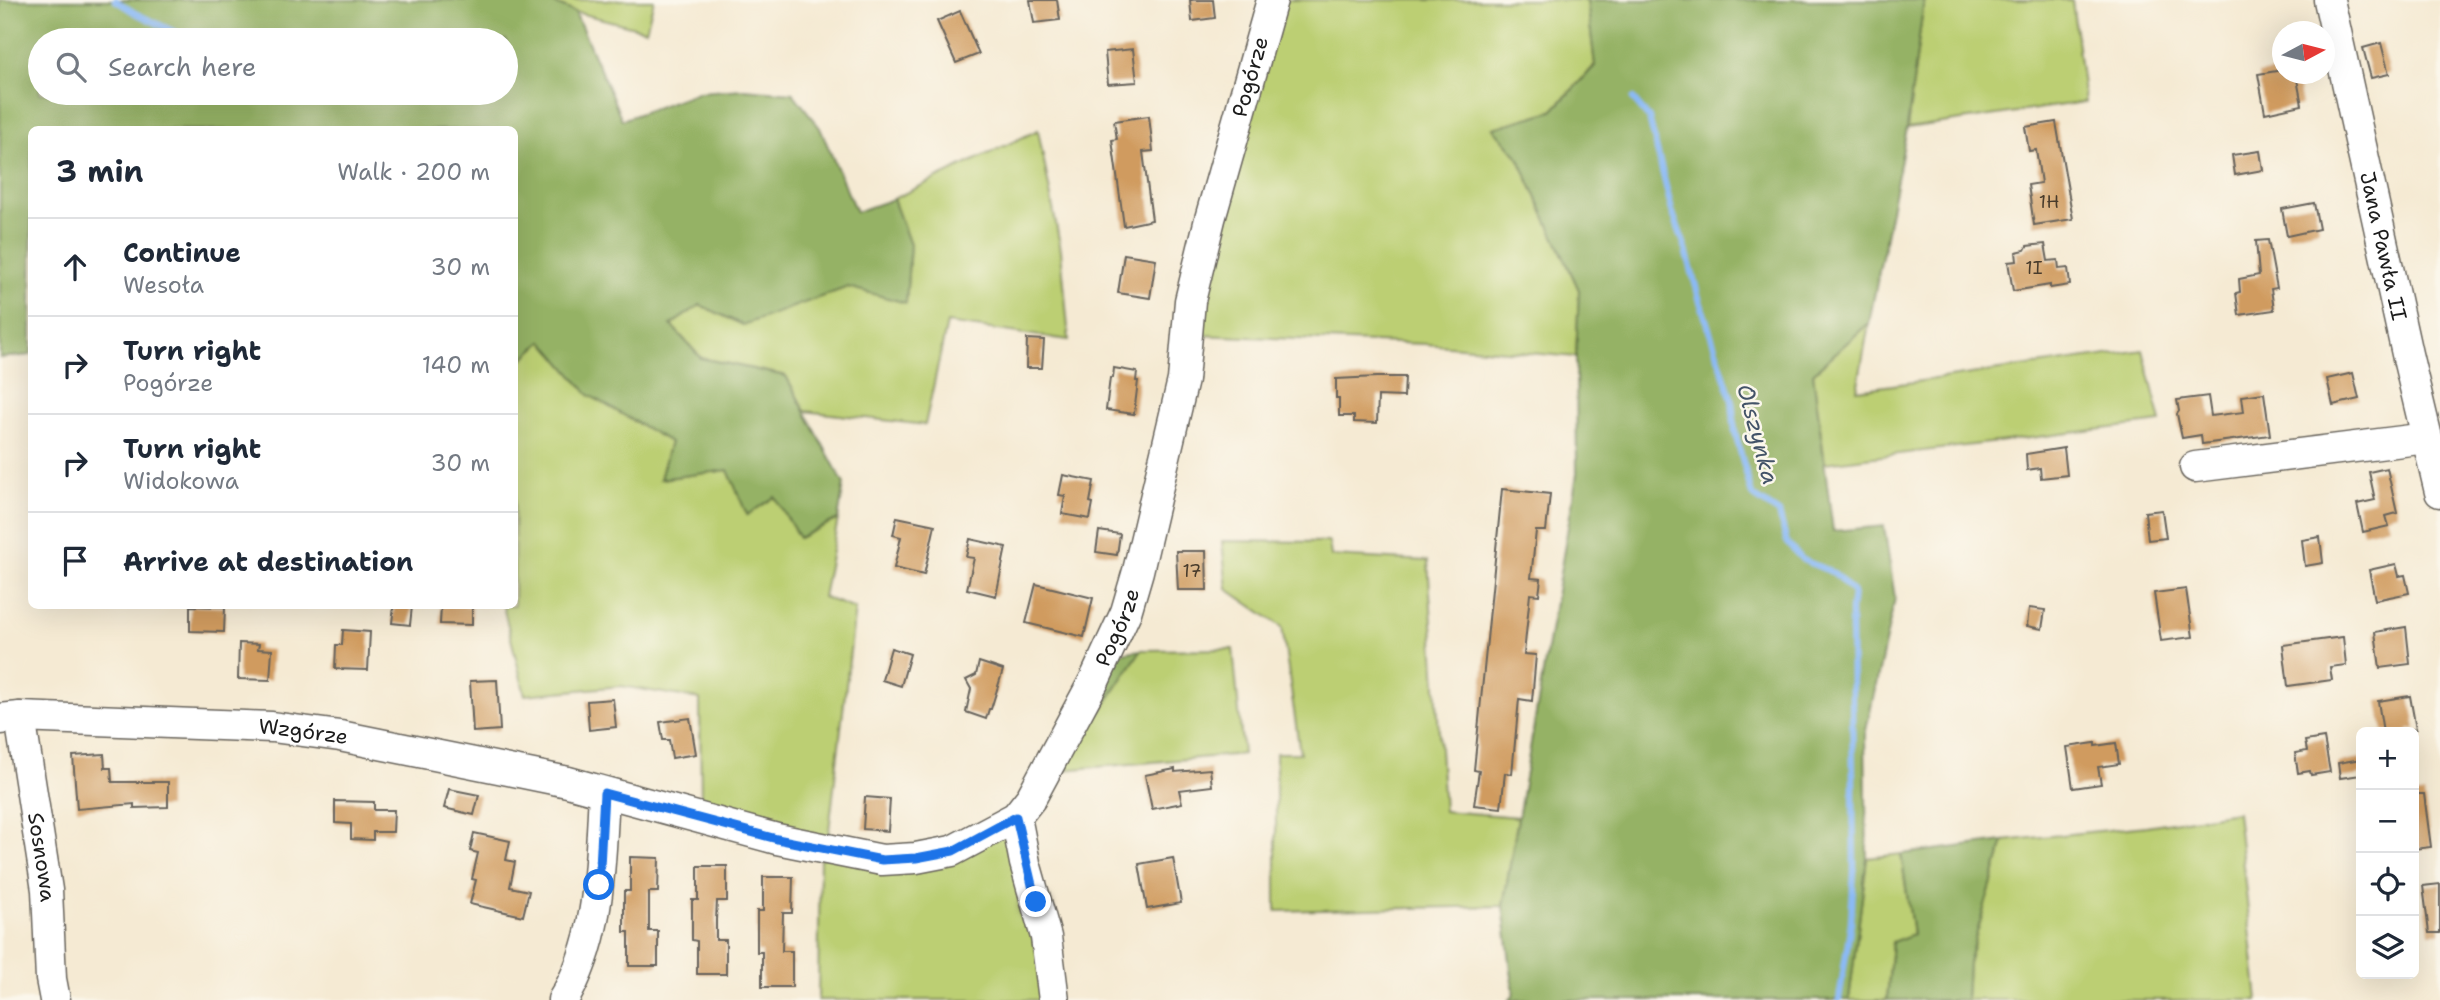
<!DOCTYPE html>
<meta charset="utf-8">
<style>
:root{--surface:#fff;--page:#f6f6f7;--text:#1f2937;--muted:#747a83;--line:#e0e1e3}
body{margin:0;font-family:"Shantell Sans",sans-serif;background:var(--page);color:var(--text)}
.controls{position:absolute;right:21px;bottom:21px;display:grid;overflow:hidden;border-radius:10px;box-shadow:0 7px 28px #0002}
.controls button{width:63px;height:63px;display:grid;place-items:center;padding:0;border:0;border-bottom:2px solid var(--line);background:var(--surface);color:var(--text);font:35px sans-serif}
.compass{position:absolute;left:2272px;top:21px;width:63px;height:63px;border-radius:50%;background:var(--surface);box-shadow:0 7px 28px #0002;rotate:83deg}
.stop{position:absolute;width:21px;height:21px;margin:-16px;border:5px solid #1a73e8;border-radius:50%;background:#fff}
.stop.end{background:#1a73e8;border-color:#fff;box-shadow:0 2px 7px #0008}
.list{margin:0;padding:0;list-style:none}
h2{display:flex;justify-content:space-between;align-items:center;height:91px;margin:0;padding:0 28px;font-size:30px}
h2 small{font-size:23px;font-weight:400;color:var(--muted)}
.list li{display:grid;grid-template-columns:46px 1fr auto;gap:21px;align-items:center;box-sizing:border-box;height:98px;padding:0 28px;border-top:2px solid var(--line)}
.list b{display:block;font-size:26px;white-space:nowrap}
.list p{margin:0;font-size:23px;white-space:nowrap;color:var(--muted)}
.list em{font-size:23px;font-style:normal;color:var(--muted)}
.icon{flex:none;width:38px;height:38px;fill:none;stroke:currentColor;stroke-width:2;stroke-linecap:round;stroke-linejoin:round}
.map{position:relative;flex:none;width:2440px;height:1000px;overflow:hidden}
.search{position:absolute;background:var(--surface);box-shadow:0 7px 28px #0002;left:28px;top:28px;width:490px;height:77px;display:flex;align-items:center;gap:18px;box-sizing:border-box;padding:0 24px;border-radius:38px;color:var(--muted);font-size:26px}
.panel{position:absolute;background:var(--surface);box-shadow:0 7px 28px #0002;left:28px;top:126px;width:490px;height:483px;border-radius:10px}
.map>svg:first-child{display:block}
.green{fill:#bccf73;stroke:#6c7648;stroke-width:2}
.forest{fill:#95b265;stroke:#586740;stroke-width:2;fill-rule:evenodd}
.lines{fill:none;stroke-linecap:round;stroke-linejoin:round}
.stream{stroke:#8bbaf6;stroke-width:6}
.building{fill:#d09b5e}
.minor-casing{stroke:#68645c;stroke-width:33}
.minor{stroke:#fff;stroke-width:30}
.route{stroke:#1a73e8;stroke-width:9}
.labels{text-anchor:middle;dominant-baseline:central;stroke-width:5;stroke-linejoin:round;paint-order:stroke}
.number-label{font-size:18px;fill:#493c2c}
.street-label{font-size:21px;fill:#1c1c1c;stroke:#fbf7ec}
.water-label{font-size:23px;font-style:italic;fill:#435368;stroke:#fbf7ec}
</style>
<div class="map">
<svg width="2440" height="1000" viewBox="0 0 2440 1000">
<rect width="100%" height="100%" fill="#fbf7ec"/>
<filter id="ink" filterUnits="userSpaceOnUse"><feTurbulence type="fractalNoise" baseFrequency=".0143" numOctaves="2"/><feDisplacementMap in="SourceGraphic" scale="14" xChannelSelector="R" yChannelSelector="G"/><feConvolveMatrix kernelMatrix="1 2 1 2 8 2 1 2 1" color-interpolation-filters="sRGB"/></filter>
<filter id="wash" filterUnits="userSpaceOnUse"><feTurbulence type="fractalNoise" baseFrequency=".00686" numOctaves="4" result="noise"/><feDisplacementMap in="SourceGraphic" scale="28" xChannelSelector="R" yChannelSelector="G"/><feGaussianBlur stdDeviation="1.57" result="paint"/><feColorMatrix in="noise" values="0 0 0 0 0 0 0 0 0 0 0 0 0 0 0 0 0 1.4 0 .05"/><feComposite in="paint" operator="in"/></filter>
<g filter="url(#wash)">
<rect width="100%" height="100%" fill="#f5ead3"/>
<!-- green -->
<g class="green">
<polygon points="546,0 654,0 646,30 575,12"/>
<polygon points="1279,0 1587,0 1595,65 1552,111 1494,128 1517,155 1579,290 1576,357 1425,344 1197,335 1197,303"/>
<polygon points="1924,0 2072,0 2085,102 1907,128"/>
<polygon points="1038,130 1061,250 1069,340 947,323 925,425 805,411 786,376 701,358 671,325 700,305 743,325 848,287 906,303 910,245 893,199"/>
<polygon points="1869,323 1857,390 2143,350 2161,422 1825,463 1813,373"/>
<polygon points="543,341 589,395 670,442 660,479 728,470 747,514 775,497 799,538 838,519 823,597 855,609 828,839 701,808 700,699 621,686 525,695 503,606 514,606 515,366"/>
<polygon points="1222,541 1329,542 1331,556 1428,561 1444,811 1518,817 1503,906 1276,911 1276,753 1300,753 1282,627 1227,589"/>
<polygon points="1233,649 1243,754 1062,770 1141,650"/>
<polygon points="2237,812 2258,1000 1966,1000 1968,963 2004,841 2146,826"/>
<polygon points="1005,832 1049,1000 818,1000 820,858"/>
<polygon points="1901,854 1913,935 1892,942 1887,1000 1849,1000 1867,858"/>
</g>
<!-- forest -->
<g class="forest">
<path d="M 0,0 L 546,0 L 575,12 L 622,120 L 698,92 L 744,89 L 793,93 L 820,128 L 856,212 L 893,199 L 910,245 L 906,303 L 848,287 L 743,325 L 700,305 L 671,325 L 701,358 L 786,376 L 844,484 L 838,519 L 799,538 L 775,497 L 747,515 L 728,470 L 660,479 L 670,442 L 589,395 L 543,341 L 515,366 L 514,130 L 32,130 L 31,355 L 0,358 ZM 506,40 L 506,93 L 40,93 L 40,40 Z"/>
<polygon points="1587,0 1924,0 1907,128 1869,323 1813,373 1833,531 1884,526 1895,598 1865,735 1867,858 1849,1000 1509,1000 1514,994 1503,906 1577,474 1576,357 1579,290 1517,155 1493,128 1552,111 1595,66"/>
<polygon points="1141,650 1062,770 1113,654"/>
<polygon points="2004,841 1968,963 1966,1000 1887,1000 1892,942 1913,934 1901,854"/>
</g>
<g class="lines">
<!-- stream -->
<g class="stream">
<polyline points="115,0 135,13 192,40"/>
<polyline points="1633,99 1649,118 1672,211 1685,246 1699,298 1732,400 1735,432 1752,495 1779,513 1787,543 1803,560 1834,573 1853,592 1851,610 1854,871 1851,922 1839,1000"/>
</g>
</g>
<g id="blocks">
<!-- building -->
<g class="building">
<polygon points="1030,0 1057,0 1060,20 1034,23"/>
<polygon points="1190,0 1213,0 1215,18 1192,21"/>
<polygon points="960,11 979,54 956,63 937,21"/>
<polygon points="2381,43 2389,74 2371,78 2363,48"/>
<polygon points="1133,49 1137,82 1108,84 1105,52"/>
<polygon points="2283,70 2283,74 2296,74 2302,105 2265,113 2258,74"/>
<polygon points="1149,116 1153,151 1143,152 1152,220 1124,226 1112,140 1117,139 1114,121"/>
<polygon points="2056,122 2073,219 2034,225 2028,185 2041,183 2036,150 2029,151 2025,127"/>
<polygon points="2260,151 2263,170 2235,175 2232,155"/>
<polygon points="2314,203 2319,229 2287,236 2282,209"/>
<polygon points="2268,240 2277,288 2271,289 2274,310 2239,315 2236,293 2240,292 2239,279 2259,275 2256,241"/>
<polygon points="2045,244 2048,261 2058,260 2059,269 2068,268 2070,285 2050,288 2050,285 2013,291 2008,262 2017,261 2016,252 2025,250 2027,246"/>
<polygon points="1124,254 1156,259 1150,298 1118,293"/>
<polygon points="1027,339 1044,340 1042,368 1026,368"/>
<polygon points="1114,368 1137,372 1136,381 1138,381 1134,414 1106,410 1110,378 1113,378"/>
<polygon points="2353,373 2359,399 2333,405 2327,379"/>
<polygon points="1377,377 1405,377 1404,397 1378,396 1377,423 1354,422 1354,416 1339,416 1339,398 1336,398 1336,379"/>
<polygon points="2264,393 2270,435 2202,444 2201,435 2182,438 2177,414 2179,411 2177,400 2208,396 2211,416 2244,412 2242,396"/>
<polygon points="2064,448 2067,475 2041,478 2040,468 2027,470 2026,454"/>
<polygon points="2387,468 2397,513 2386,516 2389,526 2363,532 2357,504 2375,500 2369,472"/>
<polygon points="1063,475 1094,481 1090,502 1093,503 1090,519 1062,514 1065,496 1059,495"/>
<polygon points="1502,489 1550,494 1546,531 1536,531 1531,578 1541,579 1539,595 1530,594 1524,654 1536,655 1532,701 1519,699 1512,774 1505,773 1501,808 1474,805 1479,771 1474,770"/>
<polygon points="2162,510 2166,538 2148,540 2145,512"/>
<polygon points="897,517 935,525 924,575 894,568 901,537 893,535"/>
<polygon points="1099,531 1120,534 1117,555 1096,552"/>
<polygon points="2320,537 2323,563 2305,566 2302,540"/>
<polygon points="970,539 1006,547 996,596 967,589 974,558 966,557"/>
<polygon points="1176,551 1206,551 1207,590 1178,590"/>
<polygon points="2396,564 2399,576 2405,575 2409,593 2375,600 2369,570"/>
<polygon points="1036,584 1093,598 1084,637 1026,623"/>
<polygon points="2186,589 2193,637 2161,641 2154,593"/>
<polygon points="190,606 225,607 224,632 190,631"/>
<polygon points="394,606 412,606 410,625 392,623"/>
<polygon points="441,606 472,606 472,625 440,624"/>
<polygon points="2029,608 2045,610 2042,629 2027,626"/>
<polygon points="2406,627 2410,664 2380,668 2375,632"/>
<polygon points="343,630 370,632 368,670 335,669 336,645 342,645"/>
<polygon points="2343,637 2346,665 2330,667 2332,680 2288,686 2283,645"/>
<polygon points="239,643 259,644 258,649 272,650 270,680 238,679"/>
<polygon points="891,648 910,654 901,686 882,680"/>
<polygon points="979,662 1003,670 991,709 989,709 986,719 966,712 971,689 966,680 976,675"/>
<polygon points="497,680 500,730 473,732 470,681"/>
<polygon points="2410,696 2416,729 2408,730 2408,732 2383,732 2378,701"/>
<polygon points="613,699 616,727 589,730 587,701"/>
<polygon points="690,718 696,754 672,758 669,740 663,740 660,722"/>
<polygon points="2324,738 2330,772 2311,775 2310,771 2298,773 2295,753 2307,751 2305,741"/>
<polygon points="2095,743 2095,746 2116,743 2119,764 2098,767 2101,784 2073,788 2067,747"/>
<polygon points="104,754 105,768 111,768 112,782 168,782 168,807 134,808 134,804 77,809 73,756"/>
<polygon points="2361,759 2361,775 2340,778 2338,763"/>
<polygon points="1175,769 1175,772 1210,769 1212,786 1179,790 1182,803 1152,809 1145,775"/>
<polygon points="449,789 479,795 474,815 444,808"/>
<polygon points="2414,794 2424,794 2431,847 2414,849"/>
<polygon points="865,797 890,799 888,831 863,829"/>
<polygon points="335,801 374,802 374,810 394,810 393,832 373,832 373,840 351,839 351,824 335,823"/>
<polygon points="474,833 510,841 506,860 515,862 510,887 529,891 523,916 470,904 476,880 472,879 478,853 470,851"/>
<polygon points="630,857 659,858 658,892 649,892 649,931 658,931 658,966 629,966 629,932 624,932 624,891 630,891"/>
<polygon points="1173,858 1181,903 1147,909 1139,864"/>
<polygon points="698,866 727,866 727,901 717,901 716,920 716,940 726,940 726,974 697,974 697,941 692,940 692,900 698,900"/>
<polygon points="763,877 793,877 792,913 783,913 782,951 792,951 792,987 762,987 762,952 757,952 757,911 763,911"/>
<polygon points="2440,884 2440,933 2429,933 2423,886"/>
</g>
</g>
</g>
<g filter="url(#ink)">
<use href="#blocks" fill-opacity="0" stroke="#68645c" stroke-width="2"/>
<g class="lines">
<!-- minor casing -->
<g class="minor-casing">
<g id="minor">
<path id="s1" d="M 2329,0 L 2407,354 L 2440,492"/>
<polyline points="2195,467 2427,438"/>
<path id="s2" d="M 20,717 L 47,890 L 51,979 L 55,1000"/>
<path id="s3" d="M 0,719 L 20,717 L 272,727 L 340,736 L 568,782 L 777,839 L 882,860 L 916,858 L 952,851 L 1016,817 L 1031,798 L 1095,679 L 1126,612 L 1138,571 L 1183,380 L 1190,301 L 1210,219 L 1272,0"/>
<polyline points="1016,817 1025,863 1046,937 1054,1000"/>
<path d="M 563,1000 C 601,939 600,863 604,793"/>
</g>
</g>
<!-- minor -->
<use href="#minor" class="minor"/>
</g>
</g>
<g class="lines" filter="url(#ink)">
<!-- route -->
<polyline class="route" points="599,885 604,793 777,839 882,860 916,858 953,851 1016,817 1036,902"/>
</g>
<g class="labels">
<!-- number labels -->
<g class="number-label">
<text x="2049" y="202">1H</text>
<text x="2034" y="268">1I</text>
<text x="1192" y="571">17</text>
</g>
<!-- street labels -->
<g class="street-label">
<text stroke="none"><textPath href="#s3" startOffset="1824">Pogórze</textPath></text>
<text stroke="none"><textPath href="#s1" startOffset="252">Jana Pawła II</textPath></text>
<text stroke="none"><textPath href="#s3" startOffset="1256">Pogórze</textPath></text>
<text stroke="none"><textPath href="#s3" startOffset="304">Wzgórze</textPath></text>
<text stroke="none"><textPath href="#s2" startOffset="142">Sosnowa</textPath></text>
</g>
<!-- water labels -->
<g class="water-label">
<text transform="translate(1758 434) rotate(75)">Olszynka</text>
</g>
</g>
</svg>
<div class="controls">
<button>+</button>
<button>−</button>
<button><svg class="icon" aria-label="locate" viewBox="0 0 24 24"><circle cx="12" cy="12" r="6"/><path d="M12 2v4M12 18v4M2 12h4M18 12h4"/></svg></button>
<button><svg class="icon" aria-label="layers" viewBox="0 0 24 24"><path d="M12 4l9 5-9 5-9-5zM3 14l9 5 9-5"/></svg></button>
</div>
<svg class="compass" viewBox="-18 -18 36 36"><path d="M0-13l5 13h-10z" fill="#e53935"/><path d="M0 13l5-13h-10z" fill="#747a83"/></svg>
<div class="stop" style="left:599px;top:885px"></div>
<div class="stop end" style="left:1036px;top:902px"></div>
<div class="search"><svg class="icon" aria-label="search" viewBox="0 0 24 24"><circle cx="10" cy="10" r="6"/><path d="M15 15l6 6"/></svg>Search here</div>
<section class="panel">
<h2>3 min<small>Walk · 200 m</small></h2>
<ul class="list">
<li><svg class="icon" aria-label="ahead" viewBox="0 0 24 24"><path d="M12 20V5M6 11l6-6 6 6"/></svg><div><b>Continue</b><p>Wesoła</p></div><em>30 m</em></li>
<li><svg class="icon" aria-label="right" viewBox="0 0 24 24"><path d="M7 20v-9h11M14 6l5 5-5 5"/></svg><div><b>Turn right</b><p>Pogórze</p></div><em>140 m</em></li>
<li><svg class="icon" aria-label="right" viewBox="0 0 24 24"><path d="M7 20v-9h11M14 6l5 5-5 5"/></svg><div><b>Turn right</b><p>Widokowa</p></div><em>30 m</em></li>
<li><svg class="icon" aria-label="arrive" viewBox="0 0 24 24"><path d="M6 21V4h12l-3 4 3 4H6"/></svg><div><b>Arrive at destination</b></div></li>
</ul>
</section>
</div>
